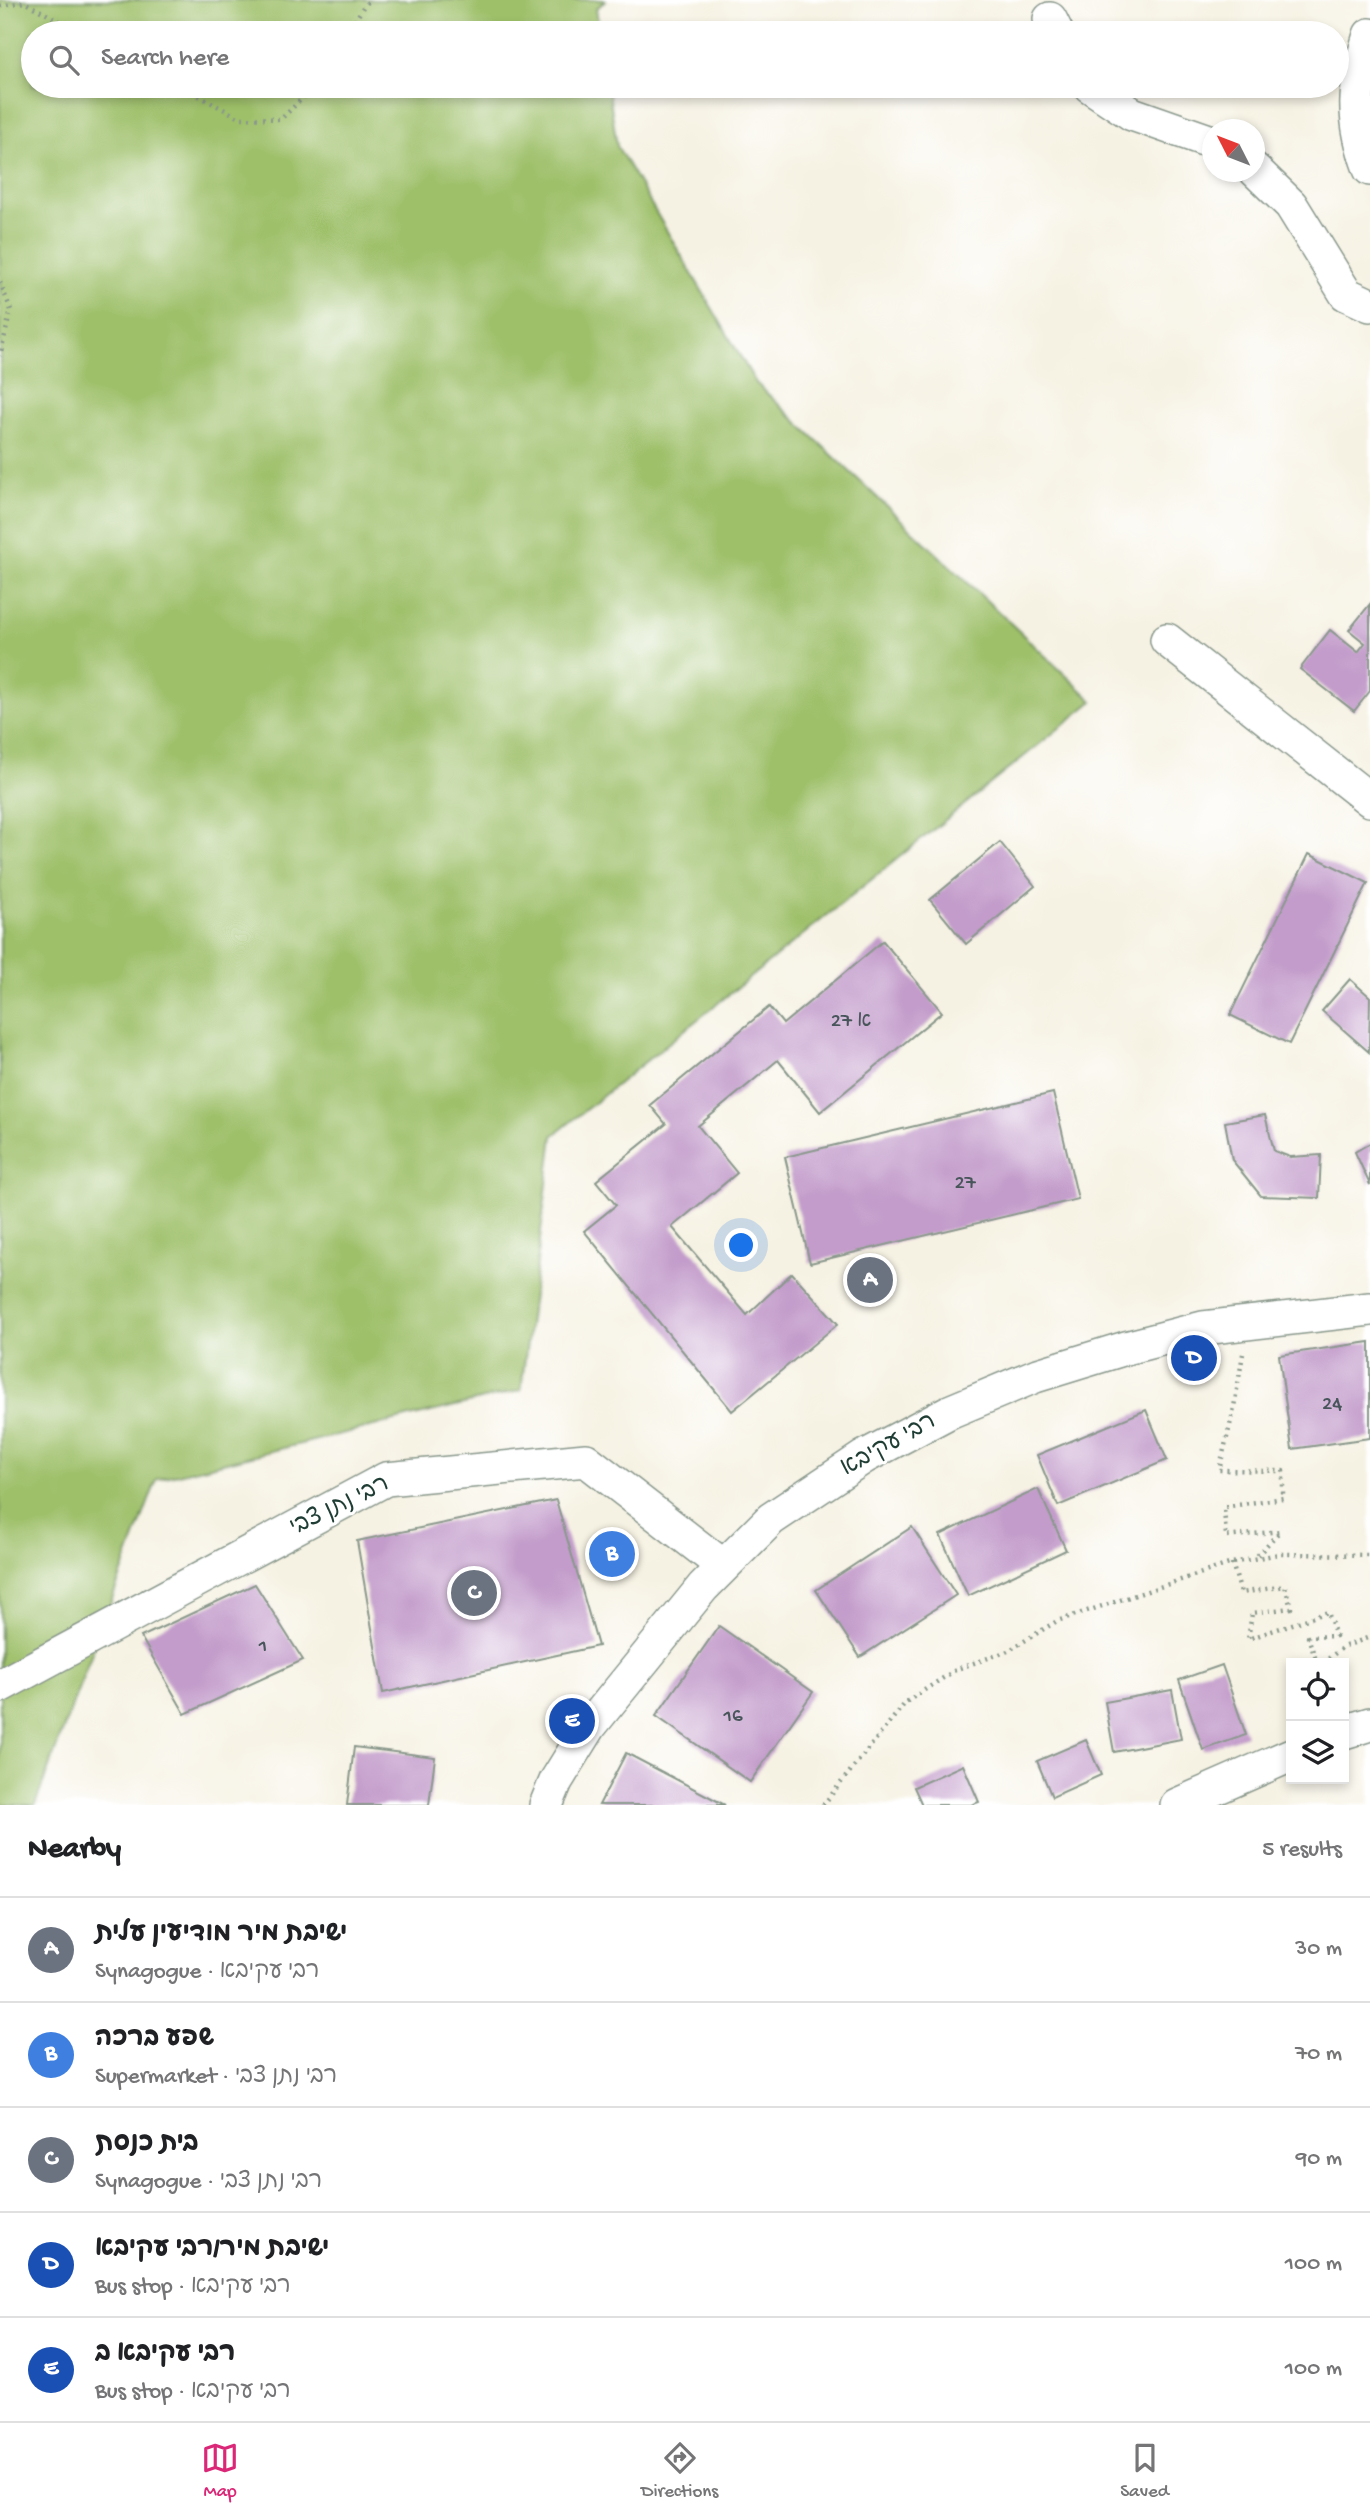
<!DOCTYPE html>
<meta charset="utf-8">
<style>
:root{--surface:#fff;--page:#f6f6f6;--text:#202124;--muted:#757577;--line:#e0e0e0;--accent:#db2777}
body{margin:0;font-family:"Gochi Hand","Playpen Sans Hebrew",sans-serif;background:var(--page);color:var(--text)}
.controls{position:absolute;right:21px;bottom:21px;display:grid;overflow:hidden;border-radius:0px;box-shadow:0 4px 10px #0003}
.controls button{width:63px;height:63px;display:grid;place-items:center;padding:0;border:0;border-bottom:2px solid var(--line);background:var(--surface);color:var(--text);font:35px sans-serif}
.compass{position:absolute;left:1202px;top:119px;width:63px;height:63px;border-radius:50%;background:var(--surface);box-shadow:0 4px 10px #0003;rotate:312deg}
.you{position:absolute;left:742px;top:1246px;width:24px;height:24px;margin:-18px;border:5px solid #fff;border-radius:50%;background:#1a73e8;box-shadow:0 0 0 10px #1a73e833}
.badge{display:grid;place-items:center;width:46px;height:46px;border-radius:50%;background:var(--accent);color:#fff;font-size:23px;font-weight:700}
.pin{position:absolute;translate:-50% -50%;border:4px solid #fff;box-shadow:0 2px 7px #0006}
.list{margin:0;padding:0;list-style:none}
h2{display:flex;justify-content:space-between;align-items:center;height:91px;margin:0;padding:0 28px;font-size:30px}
h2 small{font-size:23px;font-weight:400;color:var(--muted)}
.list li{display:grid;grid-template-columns:46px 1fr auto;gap:21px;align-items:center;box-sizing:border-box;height:105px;padding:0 28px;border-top:2px solid var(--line)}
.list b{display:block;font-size:26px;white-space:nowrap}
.list p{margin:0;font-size:23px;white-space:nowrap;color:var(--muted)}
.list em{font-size:23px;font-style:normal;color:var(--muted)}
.icon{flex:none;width:38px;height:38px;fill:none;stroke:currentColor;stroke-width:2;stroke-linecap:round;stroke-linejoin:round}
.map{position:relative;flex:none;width:1370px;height:1805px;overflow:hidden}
.search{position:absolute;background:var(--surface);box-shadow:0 4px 10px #0003;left:21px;right:21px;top:21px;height:77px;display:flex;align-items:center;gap:18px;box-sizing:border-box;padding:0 24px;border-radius:38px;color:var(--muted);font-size:26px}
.sheet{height:616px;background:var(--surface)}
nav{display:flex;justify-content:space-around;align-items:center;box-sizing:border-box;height:98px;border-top:2px solid var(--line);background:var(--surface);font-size:19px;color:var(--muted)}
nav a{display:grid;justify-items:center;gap:4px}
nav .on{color:var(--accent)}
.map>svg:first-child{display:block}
.green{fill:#9ec069;stroke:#5e7e4e;stroke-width:2}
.building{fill:#c39ccb}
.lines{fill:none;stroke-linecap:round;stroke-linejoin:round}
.minor-casing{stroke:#8a988c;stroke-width:36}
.path{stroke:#8a988c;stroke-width:4.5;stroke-dasharray:2 5;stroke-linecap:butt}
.minor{stroke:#fff;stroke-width:33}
.labels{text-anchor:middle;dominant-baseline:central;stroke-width:6;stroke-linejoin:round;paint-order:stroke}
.number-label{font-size:21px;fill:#48555a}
.street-label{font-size:24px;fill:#1f3d34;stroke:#fff}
</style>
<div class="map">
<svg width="1370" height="1805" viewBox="0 0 1370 1805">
<rect width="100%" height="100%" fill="#fff"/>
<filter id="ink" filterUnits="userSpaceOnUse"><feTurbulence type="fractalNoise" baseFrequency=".0143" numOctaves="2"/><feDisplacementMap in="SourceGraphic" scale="14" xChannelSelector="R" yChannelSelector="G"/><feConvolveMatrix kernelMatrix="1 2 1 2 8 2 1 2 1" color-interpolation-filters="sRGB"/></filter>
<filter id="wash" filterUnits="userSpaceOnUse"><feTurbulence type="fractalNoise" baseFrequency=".00686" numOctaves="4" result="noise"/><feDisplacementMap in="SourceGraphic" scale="28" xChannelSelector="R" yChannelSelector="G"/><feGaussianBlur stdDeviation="1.57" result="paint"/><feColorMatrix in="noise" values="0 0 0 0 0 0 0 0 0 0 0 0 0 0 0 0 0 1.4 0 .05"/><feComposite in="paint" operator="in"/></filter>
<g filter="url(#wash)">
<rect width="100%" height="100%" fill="#f6f2e3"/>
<!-- green -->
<polygon class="green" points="0,0 606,0 596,9 600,33 33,33 33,86 608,86 617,146 756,383 1093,701 553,1136 521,1390 157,1479 35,1805 0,1805"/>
<g id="blocks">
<!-- building -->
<g class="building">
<polygon points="1370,604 1370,691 1354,711 1300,669 1330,630 1358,652 1365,643 1349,630"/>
<polygon points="1000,842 1035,886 966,944 930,900"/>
<polygon points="1309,854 1368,883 1289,1044 1230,1015"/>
<polygon points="883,941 942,1012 820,1112 778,1060 698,1126 737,1173 672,1227 747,1315 792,1273 838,1324 732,1411 584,1231 616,1205 596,1181 666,1124 650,1105 769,1007 783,1024"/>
<polygon points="1350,979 1370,997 1369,1052 1322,1011"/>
<polygon points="1053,1093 1078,1199 810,1263 785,1157"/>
<polygon points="1265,1115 1274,1151 1290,1157 1321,1155 1319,1198 1261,1196 1232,1160 1225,1122"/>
<polygon points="1370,1143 1370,1185 1355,1152"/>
<polygon points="1370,1342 1370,1438 1292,1449 1279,1355"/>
<polygon points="1146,1410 1167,1460 1058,1506 1037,1455"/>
<polygon points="1038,1489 1066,1550 968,1596 940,1535"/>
<polygon points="556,1500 598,1646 383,1693 357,1541"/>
<polygon points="912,1527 956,1595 860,1657 816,1590"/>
<polygon points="255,1584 303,1660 185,1714 141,1637"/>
<polygon points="719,1626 813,1692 750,1782 656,1716"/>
<polygon points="1222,1665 1246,1735 1203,1750 1179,1680"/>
<polygon points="1172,1690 1181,1739 1114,1752 1105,1702"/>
<polygon points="1086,1740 1101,1775 1052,1797 1037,1761"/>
<polygon points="354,1747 435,1757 429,1805 347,1805"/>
<polygon points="626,1753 725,1805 599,1805"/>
<polygon points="963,1765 979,1802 971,1805 922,1805 914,1787"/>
</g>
</g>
</g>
<g filter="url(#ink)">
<use href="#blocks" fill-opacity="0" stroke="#8a988c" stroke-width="2"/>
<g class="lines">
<!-- minor casing -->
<g class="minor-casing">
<g id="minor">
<polyline points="1050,19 1057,33"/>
<path d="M 1370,35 C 1354,87 1351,118 1370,169"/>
<polyline points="1090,86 1132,114 1212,142"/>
<polyline points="1254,169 1291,205 1346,294 1370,305"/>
<polyline points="1167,640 1370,800"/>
<polyline points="0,1686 386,1479 586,1460 723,1566"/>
<polyline points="1344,1732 1370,1724"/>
<polyline points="546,1805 556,1781 590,1726 703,1587 771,1519 864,1457 949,1412 1035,1376 1126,1348 1203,1328 1370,1309"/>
<polyline points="1177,1805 1291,1755"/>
</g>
</g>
<!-- path -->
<g class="path">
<polyline points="0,6 24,2 82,33"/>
<polyline points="348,33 363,7 370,0"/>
<polyline points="180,86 240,118 281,119 315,86"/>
<polyline points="0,282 11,310 0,356"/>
<polyline points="1243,1354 1233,1413 1219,1470 1283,1471 1283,1498 1224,1507 1226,1537 1280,1531 1255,1558"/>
<polyline points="1232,1563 1241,1593 1285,1586 1291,1608 1252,1613 1248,1639 1328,1612 1336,1636 1308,1637 1317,1663"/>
<polyline points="1323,1663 1343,1647 1370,1637"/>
<polyline points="823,1805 906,1702 957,1669 1008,1651 1057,1621 1232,1563 1279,1554 1370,1555"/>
</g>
<!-- minor -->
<use href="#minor" class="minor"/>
</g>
</g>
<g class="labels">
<!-- number labels -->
<g class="number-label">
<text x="851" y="1022">27 א</text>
<text x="965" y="1184">27</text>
<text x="1332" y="1405">24</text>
<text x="263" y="1647">1</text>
<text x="733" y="1717">16</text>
</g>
<!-- street labels -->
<g class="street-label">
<text transform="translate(889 1446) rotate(-29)">רבי עקיבא</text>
<text transform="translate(340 1507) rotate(-26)">רבי נתן צבי</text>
</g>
</g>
</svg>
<div class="controls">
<button><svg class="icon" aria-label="locate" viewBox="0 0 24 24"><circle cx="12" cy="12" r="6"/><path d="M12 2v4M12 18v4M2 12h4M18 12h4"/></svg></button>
<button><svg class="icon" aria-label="layers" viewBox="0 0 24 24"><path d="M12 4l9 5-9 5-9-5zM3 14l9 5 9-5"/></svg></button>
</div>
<svg class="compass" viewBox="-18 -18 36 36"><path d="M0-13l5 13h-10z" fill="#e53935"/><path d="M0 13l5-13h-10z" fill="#757577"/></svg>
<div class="you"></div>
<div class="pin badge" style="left:870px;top:1280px;background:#6b7280">A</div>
<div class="pin badge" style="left:612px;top:1554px;background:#3f7fe0">B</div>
<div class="pin badge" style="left:474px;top:1593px;background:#6b7280">C</div>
<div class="pin badge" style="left:1194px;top:1358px;background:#1a4fb4">D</div>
<div class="pin badge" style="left:572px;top:1721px;background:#1a4fb4">E</div>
<div class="search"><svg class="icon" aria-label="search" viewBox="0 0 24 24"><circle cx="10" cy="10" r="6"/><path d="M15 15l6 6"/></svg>Search here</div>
</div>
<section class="sheet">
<h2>Nearby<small>5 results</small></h2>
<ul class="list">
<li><span class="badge" style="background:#6b7280">A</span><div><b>ישיבת מיר מודיעין עלית</b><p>Synagogue · רבי עקיבא</p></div><em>30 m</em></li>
<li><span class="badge" style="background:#3f7fe0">B</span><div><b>שפע ברכה</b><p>Supermarket · רבי נתן צבי</p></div><em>70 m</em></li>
<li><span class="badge" style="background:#6b7280">C</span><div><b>בית כנסת</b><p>Synagogue · רבי נתן צבי</p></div><em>90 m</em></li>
<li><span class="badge" style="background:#1a4fb4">D</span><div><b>ישיבת מיר/רבי עקיבא</b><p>Bus stop · רבי עקיבא</p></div><em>100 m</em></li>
<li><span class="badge" style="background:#1a4fb4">E</span><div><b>רבי עקיבא ב</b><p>Bus stop · רבי עקיבא</p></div><em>100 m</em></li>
</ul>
</section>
<nav>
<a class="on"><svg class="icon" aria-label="map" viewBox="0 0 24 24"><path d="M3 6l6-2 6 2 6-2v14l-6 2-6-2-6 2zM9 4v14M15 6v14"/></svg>Map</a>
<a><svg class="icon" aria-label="directions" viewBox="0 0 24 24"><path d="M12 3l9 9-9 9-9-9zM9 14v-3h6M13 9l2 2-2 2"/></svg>Directions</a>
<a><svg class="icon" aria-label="saved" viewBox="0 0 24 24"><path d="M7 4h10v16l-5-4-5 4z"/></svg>Saved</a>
</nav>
